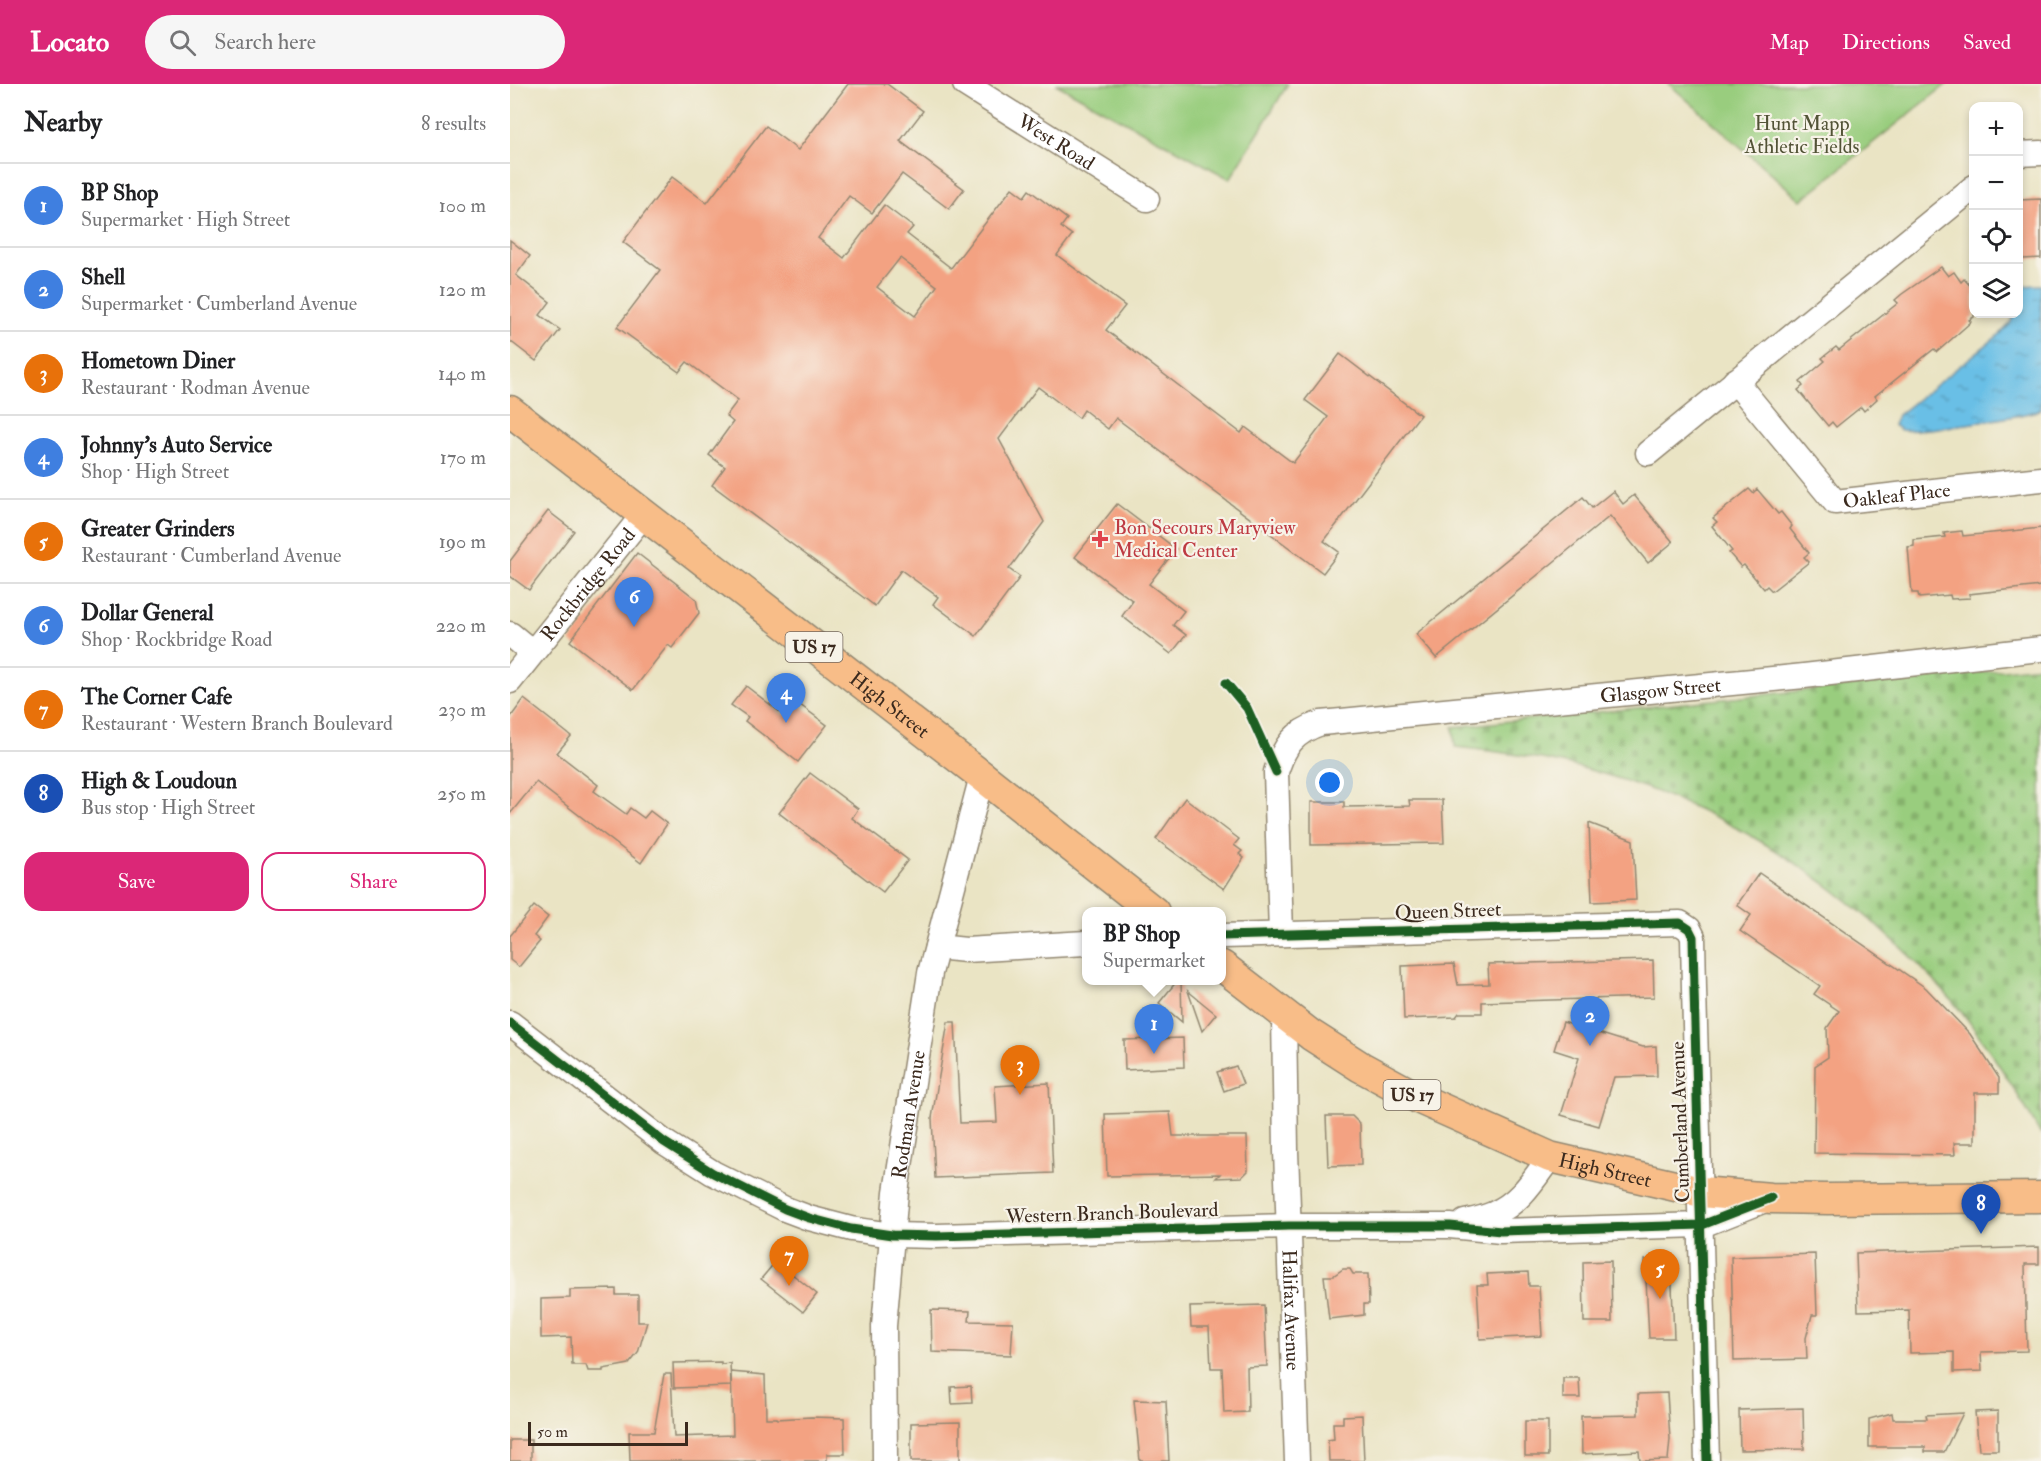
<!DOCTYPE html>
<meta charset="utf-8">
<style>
:root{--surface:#fff;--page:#f6f6f6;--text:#202124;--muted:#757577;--line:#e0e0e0;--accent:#db2777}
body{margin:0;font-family:"IM FELL Double Pica",serif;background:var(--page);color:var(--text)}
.controls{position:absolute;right:18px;top:18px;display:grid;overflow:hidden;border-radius:12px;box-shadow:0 3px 9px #0003}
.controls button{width:54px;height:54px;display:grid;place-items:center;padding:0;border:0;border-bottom:2px solid var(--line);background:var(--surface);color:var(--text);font:30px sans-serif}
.scale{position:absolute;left:18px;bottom:15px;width:160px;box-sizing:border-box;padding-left:6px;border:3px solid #3b2a1e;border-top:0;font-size:16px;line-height:21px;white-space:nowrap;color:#3b2a1e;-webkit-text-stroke:4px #f7f3e8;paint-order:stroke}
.you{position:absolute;left:820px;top:699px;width:21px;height:21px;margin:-15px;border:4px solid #fff;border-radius:50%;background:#1a73e8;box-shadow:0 0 0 9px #1a73e833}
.badge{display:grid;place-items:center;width:39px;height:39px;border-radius:50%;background:var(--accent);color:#fff;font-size:20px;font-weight:700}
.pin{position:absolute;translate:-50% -50px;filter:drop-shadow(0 2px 3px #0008)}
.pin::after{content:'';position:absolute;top:32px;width:21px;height:18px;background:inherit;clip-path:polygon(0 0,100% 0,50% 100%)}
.popup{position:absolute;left:572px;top:823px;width:144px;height:78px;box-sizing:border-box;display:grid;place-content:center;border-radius:12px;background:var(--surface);filter:drop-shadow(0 2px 4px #0005);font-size:20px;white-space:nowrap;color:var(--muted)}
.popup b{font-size:22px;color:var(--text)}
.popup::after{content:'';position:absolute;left:50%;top:100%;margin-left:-12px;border:12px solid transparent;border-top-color:var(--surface)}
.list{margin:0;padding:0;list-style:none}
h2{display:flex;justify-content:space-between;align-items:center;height:78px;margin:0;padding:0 24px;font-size:26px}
h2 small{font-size:20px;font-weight:400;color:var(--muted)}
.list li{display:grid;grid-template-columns:39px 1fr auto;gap:18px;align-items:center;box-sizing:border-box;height:84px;padding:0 24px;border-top:2px solid var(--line)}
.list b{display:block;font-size:22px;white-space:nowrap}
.list p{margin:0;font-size:20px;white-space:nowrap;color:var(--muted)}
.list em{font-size:20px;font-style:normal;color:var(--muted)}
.actions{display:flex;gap:12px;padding:18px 24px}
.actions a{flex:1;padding:14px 0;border:2px solid var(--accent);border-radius:18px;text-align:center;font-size:21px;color:var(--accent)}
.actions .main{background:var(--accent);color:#fff}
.icon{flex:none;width:33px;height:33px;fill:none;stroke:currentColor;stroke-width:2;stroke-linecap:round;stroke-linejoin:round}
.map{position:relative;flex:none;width:1531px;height:1377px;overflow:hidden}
header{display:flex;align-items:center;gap:36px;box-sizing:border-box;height:84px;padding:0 30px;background:var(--accent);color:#fff}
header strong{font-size:28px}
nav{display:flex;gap:33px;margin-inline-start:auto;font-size:21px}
.search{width:420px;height:54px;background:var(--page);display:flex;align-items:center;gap:15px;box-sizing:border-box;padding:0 21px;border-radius:33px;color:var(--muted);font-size:22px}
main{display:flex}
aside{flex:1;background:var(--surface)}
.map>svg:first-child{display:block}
.cemetery{fill:url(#cemetery-stones);stroke:#6a7c4e;stroke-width:1.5}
.green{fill:#99cd7e;stroke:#6a7c4e;stroke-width:1.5}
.water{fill:url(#water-ripples);stroke:#527482;stroke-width:1.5}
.building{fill:#f3a282;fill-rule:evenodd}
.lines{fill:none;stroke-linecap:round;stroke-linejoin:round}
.minor-casing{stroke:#928771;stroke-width:27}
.major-casing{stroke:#928771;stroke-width:33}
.minor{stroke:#fff;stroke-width:24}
.major{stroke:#f8bd88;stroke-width:30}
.cycleway-casing{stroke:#f7f3e8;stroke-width:13}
.cycleway{stroke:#1b5e20;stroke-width:9}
.health-dot{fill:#e0444e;stroke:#f7f3e8;stroke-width:2}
.labels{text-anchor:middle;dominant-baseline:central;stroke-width:4.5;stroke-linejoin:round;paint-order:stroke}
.shield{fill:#f7f3e8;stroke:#73665b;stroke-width:1.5}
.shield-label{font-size:18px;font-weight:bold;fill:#3b2a1e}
.park-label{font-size:20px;fill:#525336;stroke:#f7f3e8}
.street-label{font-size:20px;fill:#3b2a1e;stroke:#f7f3e8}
.health-label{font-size:20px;fill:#be3a42;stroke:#f7f3e8;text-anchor:start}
</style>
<header>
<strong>Locato</strong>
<div class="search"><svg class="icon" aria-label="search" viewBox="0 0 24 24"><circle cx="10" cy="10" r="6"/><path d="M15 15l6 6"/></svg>Search here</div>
<nav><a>Map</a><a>Directions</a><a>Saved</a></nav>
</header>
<main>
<aside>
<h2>Nearby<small>8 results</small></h2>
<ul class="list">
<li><span class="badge" style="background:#3f7fe0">1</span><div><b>BP Shop</b><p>Supermarket · High Street</p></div><em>100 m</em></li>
<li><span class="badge" style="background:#3f7fe0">2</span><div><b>Shell</b><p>Supermarket · Cumberland Avenue</p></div><em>120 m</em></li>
<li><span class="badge" style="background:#e8710a">3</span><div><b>Hometown Diner</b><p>Restaurant · Rodman Avenue</p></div><em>140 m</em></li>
<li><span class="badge" style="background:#3f7fe0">4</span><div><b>Johnny's Auto Service</b><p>Shop · High Street</p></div><em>170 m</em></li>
<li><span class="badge" style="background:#e8710a">5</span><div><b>Greater Grinders</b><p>Restaurant · Cumberland Avenue</p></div><em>190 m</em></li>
<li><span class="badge" style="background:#3f7fe0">6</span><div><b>Dollar General</b><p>Shop · Rockbridge Road</p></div><em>220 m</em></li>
<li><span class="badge" style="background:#e8710a">7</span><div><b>The Corner Cafe</b><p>Restaurant · Western Branch Boulevard</p></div><em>230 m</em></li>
<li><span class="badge" style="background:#1a4fb4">8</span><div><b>High &amp; Loudoun</b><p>Bus stop · High Street</p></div><em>250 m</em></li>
</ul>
<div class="actions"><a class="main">Save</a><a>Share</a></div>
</aside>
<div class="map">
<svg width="1531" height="1377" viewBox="0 0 1531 1377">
<defs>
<pattern id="cemetery-stones" width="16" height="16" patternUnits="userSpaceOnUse" patternTransform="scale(1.5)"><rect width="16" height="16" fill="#99cd7e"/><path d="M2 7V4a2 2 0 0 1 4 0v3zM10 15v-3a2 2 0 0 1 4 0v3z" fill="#85b06c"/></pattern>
<pattern id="water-ripples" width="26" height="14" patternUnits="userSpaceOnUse" patternTransform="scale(1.5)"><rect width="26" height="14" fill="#69bfe6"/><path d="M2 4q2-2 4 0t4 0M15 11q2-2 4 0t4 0" fill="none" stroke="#589bba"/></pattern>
</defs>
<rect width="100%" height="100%" fill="#f7f3e8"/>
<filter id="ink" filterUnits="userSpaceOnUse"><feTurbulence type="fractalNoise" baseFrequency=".0167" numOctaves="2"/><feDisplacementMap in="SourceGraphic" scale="12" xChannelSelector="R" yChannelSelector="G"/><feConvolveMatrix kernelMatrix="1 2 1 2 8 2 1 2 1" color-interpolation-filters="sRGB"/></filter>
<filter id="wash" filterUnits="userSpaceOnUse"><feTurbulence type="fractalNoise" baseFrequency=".008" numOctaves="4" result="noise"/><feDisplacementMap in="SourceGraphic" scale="24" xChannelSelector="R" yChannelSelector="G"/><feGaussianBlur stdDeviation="1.35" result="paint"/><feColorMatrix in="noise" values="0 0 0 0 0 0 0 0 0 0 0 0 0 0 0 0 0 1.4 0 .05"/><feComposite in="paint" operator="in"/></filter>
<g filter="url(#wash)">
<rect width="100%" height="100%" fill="#eae4c4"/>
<!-- cemetery -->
<path class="cemetery" d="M 1531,582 L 1531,1051 C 1509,1011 1485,973 1458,936 C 1436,908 1410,881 1384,857 C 1298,777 1196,718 1083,687 C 1038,674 992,668 945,663 L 943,643 Z"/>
<!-- green -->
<g class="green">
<polygon points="546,0 778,0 720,95"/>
<polygon points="1159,0 1437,0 1291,116"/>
</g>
<!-- water -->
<path class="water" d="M 1531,201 L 1531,325 C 1518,332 1406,349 1391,346 C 1389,345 1385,342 1383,341 L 1388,331 L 1490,250 L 1500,240 L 1504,230 L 1508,230 L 1509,202 Z"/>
<g id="blocks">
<!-- building -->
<g class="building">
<path d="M 338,0 L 377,0 L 413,27 L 390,57 L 454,105 L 439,125 L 392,90 L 362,129 L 339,112 L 308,154 L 334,174 L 374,121 L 403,143 L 397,150 L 441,184 L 502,104 L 514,113 L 519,106 L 557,135 L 551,143 L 562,151 L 547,171 L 615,222 L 596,246 L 731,349 L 735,343 L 783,379 L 818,333 L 795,316 L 830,270 L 910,331 L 814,457 L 829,468 L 813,489 L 606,334 L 598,345 L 574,326 L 569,334 L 528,303 L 489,355 L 534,438 L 499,485 L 510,493 L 466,552 L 423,520 L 428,513 L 391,486 L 365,522 L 202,401 L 215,383 L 199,371 L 223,338 L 216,332 L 228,316 L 177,278 L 169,288 L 107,243 L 150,186 L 113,158 L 162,93 L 197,119 L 256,42 L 288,66 ZM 390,174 L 427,202 L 405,232 L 367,203 Z"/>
<polygon points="1531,115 1531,174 1513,175 1512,169 1509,169 1509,116"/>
<polygon points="0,156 20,172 6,191 40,218 30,231 50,246 26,277 0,257"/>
<polygon points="1431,183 1438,192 1444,188 1451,198 1454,195 1464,206 1464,233 1459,236 1461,238 1427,268 1424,265 1365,312 1367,315 1354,327 1351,323 1326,343 1322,338 1318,342 1288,306 1293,302 1290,298 1315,277 1312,274 1326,263 1329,266 1388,219 1385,216 1392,210"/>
<polygon points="1239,405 1243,409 1247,405 1268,430 1271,428 1282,442 1280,445 1299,469 1294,473 1299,478 1262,507 1257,502 1254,505 1234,481 1231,483 1219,469 1222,467 1202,442 1207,438 1203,434"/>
<polygon points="1103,407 1113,420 1124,411 1163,458 1138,479 1100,432 926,574 906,550 1073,413 1082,424"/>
<polygon points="607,420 666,465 639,500 674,527 663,541 676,551 661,570 612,532 623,517 565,473"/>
<polygon points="38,427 64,447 19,506 0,492 0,477"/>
<polygon points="1531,444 1531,502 1459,510 1460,514 1441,515 1440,511 1409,514 1408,509 1402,509 1398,463 1404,462 1404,456 1435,453 1434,449 1452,447 1453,452"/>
<polygon points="127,469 186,515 189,529 162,564 158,561 123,606 60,557"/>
<polygon points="236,602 275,632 286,618 317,641 288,678 235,637 238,633 221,621"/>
<polygon points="14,615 61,652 47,669 88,701 84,707 116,730 120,724 134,734 140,727 157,740 131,779 26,698 0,730 0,634"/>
<polygon points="300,689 348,725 342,734 398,776 373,808 269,729"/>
<polygon points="675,714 729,755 724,761 732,767 729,770 734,774 714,805 646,755"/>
<polygon points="899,716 932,716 934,759 801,761 801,718 834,718 834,723 900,722"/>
<polygon points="1079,739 1123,756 1126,816 1082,818"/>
<polygon points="1249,789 1416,904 1460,950 1489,994 1489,1009 1465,1009 1465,1059 1444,1059 1445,1071 1304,1069 1305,982 1318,973 1317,944 1329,927 1304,910 1310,902 1230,847 1241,831 1227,821"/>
<polygon points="24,822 38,833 24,852 30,857 9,883 0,876 0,852"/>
<polygon points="1143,876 1144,913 972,918 972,929 949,929 946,933 894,935 892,882 944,880 948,901 979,900 978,880"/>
<polygon points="667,897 671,897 672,938 649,919"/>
<polygon points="678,907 706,930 692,947"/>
<polygon points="438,938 445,938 450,1039 487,1038 485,1002 539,999 543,1089 425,1094 422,1034"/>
<polygon points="1053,938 1133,963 1146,962 1147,992 1104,993 1089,1042 1051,1031 1069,974 1044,966"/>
<polygon points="673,954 674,983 615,986 614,956"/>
<polygon points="726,982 733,1000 714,1007 707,988"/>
<polygon points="660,1028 663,1052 737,1052 738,1087 732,1093 706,1094 710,1090 597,1092 595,1030"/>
<polygon points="816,1032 842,1032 850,1040 851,1081 818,1082"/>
<polygon points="1529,1163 1529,1180 1515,1180 1517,1267 1471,1268 1472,1287 1444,1288 1444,1268 1400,1269 1399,1226 1348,1227 1346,1169"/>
<polygon points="1305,1170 1307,1231 1302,1231 1296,1254 1297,1275 1224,1277 1221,1173"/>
<polygon points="1161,1175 1164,1254 1139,1254 1135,1176"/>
<polygon points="266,1177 307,1210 293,1228 251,1195"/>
<polygon points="1101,1177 1102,1238 1074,1238 1073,1178"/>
<polygon points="833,1185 840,1185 843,1190 858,1190 859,1220 854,1220 854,1231 819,1235 814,1192 823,1192"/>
<polygon points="1018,1188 1019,1202 1029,1202 1032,1252 970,1255 967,1201 978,1201 977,1190"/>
<polygon points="106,1205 106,1211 128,1211 128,1238 137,1238 128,1269 119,1280 93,1285 93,1287 78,1287 76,1281 62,1281 61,1253 31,1254 31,1215 60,1214 60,1206"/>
<polygon points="754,1221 757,1282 737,1283 738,1328 714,1329 712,1284 701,1284 699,1243 681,1243 680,1223"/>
<polygon points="421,1226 460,1227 459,1237 503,1238 501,1271 422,1268"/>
<polygon points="211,1278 211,1280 220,1279 221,1302 164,1304 163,1279"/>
<polygon points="221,1288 255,1291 256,1334 267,1334 267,1335 301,1333 334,1334 335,1370 317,1370 317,1377 120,1377 119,1348 144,1348 154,1290 161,1290 164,1353 223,1351"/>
<polygon points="1053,1294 1069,1294 1070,1314 1053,1314"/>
<polygon points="461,1302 462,1319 442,1320 441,1303"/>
<polygon points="1157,1309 1160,1355 1158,1376 1130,1377 1129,1367 1072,1370 1071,1332 1128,1331 1128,1310"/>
<polygon points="624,1316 656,1317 659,1377 630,1377"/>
<polygon points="1293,1324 1294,1365 1230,1366 1229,1326"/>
<polygon points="1488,1327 1488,1366 1469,1366 1465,1328"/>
<polygon points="1382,1329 1383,1335 1417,1335 1416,1331 1453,1329 1434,1368 1415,1368 1415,1363 1359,1363 1359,1335"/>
<polygon points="852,1331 854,1377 819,1377 818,1356 824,1355 823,1339 833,1339 833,1332"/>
<rect x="1015" y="1337" width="23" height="35"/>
<polygon points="450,1338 450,1377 401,1377 401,1339"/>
<rect x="0" y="1356" width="21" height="21"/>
</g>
</g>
</g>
<g filter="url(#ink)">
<use href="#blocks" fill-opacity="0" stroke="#928771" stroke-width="1.5"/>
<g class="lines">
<!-- minor casing -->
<g class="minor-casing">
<g id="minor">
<path id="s1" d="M 455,0 L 637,115"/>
<polyline points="1508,70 1531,69"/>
<path id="s2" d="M 1225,297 L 1325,418 L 1531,395"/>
<polyline points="1138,369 1464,103"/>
<polyline points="0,550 22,568"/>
<path id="s3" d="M 0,597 L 134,430"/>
<path id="s4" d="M 771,850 L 766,688 C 774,662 784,648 811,639 L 1294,592 L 1531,565"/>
<polyline points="712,852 1170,839 1179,845 1183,853 1184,905 1197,1377"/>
<polyline points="427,863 456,866 576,859"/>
<path id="s5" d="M 774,930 L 776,1067 L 787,1377"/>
<polyline points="0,939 154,1058 203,1089 275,1125 299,1134 341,1145 382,1151 427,1152 779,1142 940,1142 991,1147 1192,1141 1260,1114"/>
<path d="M 955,1138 C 964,1136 974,1134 983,1130 C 1010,1119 1024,1095 1040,1073"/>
<path id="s6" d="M 375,1377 L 374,1242 L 386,1108 L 420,889 L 472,692"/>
</g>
</g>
<!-- major casing -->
<g class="major-casing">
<g id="major">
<path id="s7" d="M 0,327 L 472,692 L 644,828"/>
<path id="s8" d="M 712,882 L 801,951 L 851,983 L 910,1015 L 1040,1073 L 1191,1108 L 1261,1114 L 1318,1115 L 1531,1113"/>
</g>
</g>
<!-- minor -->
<use href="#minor" class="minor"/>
<!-- major -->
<use href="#major" class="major"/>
<!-- cycleway casing -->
<g class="cycleway-casing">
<g id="cycleway">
<polyline points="716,599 737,624 766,688"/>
<polyline points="712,852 1170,839 1179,845 1183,853 1184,905 1197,1377"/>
<polyline points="0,939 154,1058 203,1089 275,1125 299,1134 341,1145 382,1151 427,1152 779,1142 940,1142 991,1147 1192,1141 1261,1114"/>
</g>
</g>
<!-- cycleway -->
<use href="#cycleway" class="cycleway"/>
</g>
</g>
<!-- markers -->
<path class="health-dot" d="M587 446h6v6h6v6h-6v6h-6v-6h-6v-6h6z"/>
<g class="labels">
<!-- shield labels -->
<g class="shield">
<rect x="275.5" y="548" width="57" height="30" rx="4.5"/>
<rect x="873.5" y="996" width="57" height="30" rx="4.5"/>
</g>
<g class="shield-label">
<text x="304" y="563">US 17</text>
<text x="902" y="1011">US 17</text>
</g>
<!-- park labels -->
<g class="park-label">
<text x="1292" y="39">Hunt Mapp<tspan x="1292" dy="23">Athletic Fields</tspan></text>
</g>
<!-- street labels -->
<g class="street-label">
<text stroke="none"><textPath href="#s1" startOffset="108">West Road</textPath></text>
<text stroke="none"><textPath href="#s2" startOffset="219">Oakleaf Place</textPath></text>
<text stroke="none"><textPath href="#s3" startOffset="124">Rockbridge Road</textPath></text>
<text stroke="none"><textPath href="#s4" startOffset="573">Glasgow Street</textPath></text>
<text stroke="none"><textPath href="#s7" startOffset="480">High Street</textPath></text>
<text transform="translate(938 827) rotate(-2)">Queen Street</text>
<text stroke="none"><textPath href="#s6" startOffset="348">Rodman Avenue</textPath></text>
<text transform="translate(1170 1038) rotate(-92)">Cumberland Avenue</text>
<text stroke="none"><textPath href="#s8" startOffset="438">High Street</textPath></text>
<text transform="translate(602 1129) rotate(-2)">Western Branch Boulevard</text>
<text stroke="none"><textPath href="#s5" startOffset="296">Halifax Avenue</textPath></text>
</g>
<!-- health labels -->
<g class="health-label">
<text x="604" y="443">Bon Secours Maryview<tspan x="604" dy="23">Medical Center</tspan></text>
</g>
</g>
</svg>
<div class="controls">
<button>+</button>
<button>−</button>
<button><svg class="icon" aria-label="locate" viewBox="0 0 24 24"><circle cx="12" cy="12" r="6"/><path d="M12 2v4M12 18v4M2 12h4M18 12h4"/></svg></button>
<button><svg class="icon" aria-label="layers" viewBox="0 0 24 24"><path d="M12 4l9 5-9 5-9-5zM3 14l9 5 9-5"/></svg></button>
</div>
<div class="scale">50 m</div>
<div class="you"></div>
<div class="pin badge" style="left:644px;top:970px;background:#3f7fe0">1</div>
<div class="popup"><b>BP Shop</b>Supermarket</div>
<div class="pin badge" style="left:1080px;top:962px;background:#3f7fe0">2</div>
<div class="pin badge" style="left:510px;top:1011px;background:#e8710a">3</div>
<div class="pin badge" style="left:276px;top:639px;background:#3f7fe0">4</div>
<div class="pin badge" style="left:1150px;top:1215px;background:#e8710a">5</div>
<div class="pin badge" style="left:124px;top:543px;background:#3f7fe0">6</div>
<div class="pin badge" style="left:279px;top:1202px;background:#e8710a">7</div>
<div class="pin badge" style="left:1471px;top:1150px;background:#1a4fb4">8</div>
</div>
</main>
